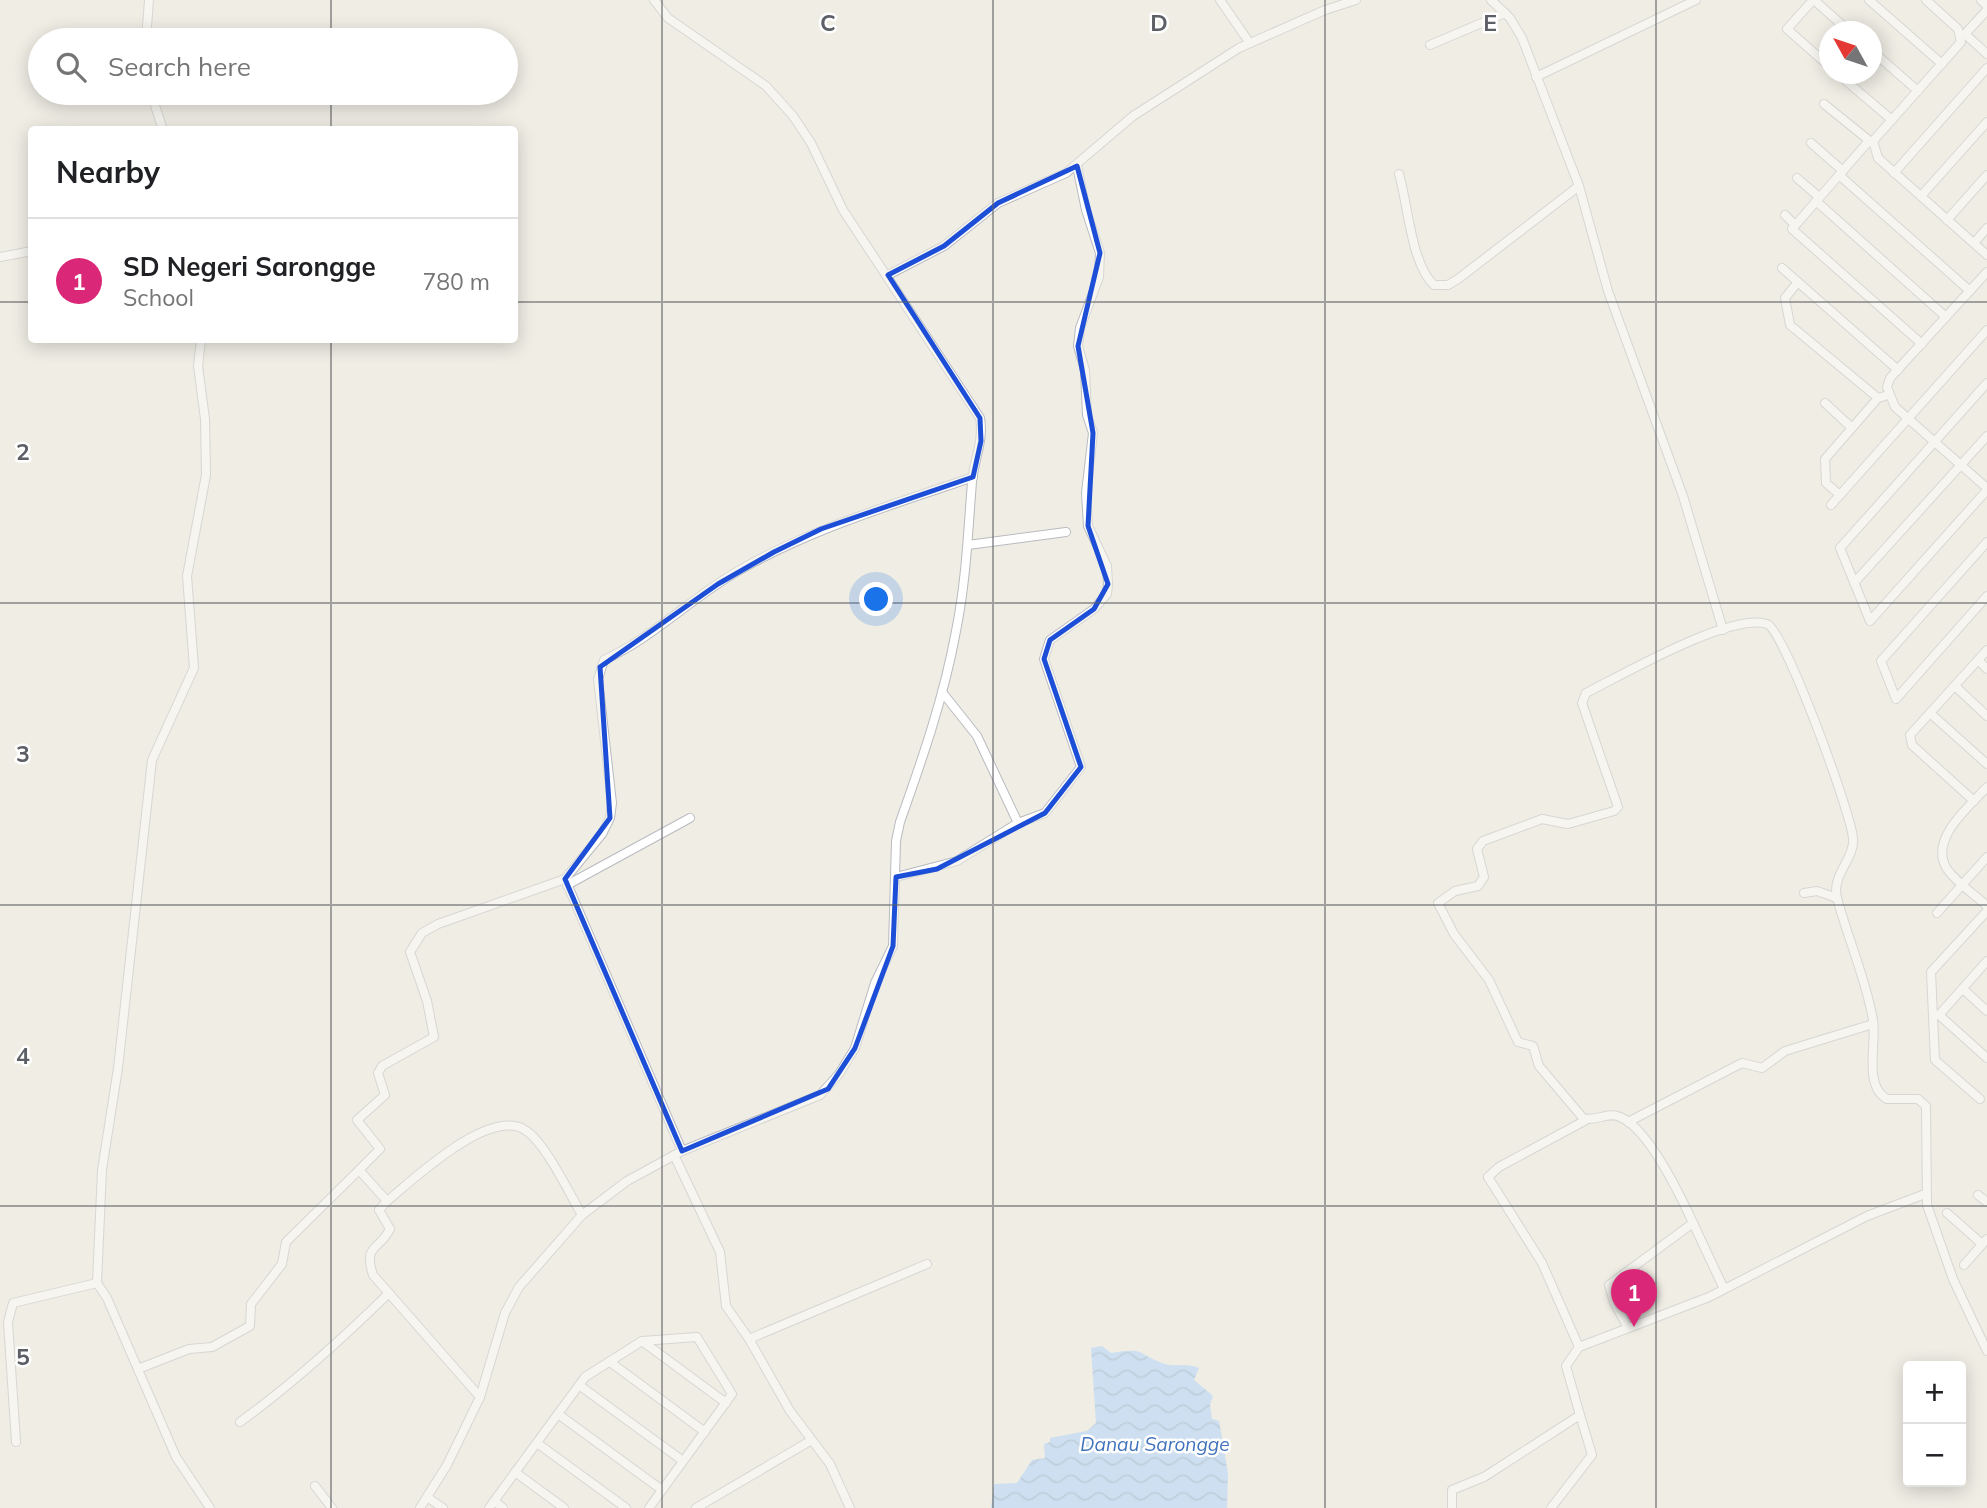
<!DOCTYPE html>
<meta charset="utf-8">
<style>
:root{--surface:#fff;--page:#f2f2f2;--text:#202124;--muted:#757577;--line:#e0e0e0;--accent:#db2777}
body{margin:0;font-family:Mulish,sans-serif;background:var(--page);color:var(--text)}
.controls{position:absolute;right:21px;bottom:21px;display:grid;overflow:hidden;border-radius:7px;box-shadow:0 4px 18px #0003}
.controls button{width:63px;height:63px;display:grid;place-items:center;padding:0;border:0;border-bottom:2px solid var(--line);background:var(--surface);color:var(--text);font:35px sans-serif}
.compass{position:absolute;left:1819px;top:21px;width:63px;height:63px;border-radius:50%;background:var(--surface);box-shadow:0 4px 18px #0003;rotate:310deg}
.you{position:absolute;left:877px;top:600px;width:24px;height:24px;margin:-18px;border:5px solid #fff;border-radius:50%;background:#1a73e8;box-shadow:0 0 0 10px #1a73e833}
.badge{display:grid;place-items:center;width:46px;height:46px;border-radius:50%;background:var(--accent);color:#fff;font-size:23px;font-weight:700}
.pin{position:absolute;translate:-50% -58px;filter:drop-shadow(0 2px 4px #0008)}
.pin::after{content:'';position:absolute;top:37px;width:24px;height:21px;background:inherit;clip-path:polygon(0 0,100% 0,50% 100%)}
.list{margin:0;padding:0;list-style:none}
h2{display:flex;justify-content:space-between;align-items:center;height:91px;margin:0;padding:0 28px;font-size:30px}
h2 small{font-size:23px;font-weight:400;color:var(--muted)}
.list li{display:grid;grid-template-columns:46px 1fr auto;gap:21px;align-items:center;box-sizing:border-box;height:126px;padding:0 28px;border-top:2px solid var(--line)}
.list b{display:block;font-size:26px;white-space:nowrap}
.list p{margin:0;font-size:23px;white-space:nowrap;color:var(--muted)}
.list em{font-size:23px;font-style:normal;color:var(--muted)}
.icon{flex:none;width:38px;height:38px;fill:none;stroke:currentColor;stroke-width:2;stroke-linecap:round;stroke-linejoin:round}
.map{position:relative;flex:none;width:1987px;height:1508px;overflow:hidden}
.search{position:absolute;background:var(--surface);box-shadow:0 4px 18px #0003;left:28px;top:28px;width:490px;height:77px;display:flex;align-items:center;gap:18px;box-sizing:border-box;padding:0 24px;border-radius:38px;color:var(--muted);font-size:26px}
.panel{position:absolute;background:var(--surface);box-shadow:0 4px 18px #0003;left:28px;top:126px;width:490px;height:217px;border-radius:7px}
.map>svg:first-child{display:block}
.water{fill:url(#water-waves)}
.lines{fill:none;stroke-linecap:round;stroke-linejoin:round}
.street-casing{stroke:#b9bbc0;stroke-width:10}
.street{stroke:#fff;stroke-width:8}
.marked{fill:none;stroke:#1d4ed8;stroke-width:5;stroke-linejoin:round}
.grid{fill:none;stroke:#5c5f65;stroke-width:2;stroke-opacity:0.55}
.labels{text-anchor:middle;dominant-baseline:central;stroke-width:5;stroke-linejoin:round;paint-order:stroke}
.water-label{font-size:19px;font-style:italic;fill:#4173bc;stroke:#fff}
.grid-label{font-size:23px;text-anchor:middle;font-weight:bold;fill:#5c5f65;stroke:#fff;stroke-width:5;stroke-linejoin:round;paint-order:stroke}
</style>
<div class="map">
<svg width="1987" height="1508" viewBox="0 0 1987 1508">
<defs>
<pattern id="water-waves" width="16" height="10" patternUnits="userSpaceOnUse" patternTransform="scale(1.75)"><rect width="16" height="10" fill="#a4cfff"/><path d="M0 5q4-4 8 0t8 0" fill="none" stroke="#89abd2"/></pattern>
</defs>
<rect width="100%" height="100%" fill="#efede4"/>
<!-- water -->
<path class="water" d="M 1102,1346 L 1111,1353 C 1148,1347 1135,1354 1165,1364 C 1177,1367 1188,1363 1199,1368 L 1194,1380 L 1213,1396 L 1210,1405 L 1212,1419 L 1219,1421 L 1228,1473 L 1227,1508 L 991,1508 L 994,1484 L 1017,1483 L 1032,1460 L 1045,1458 L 1044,1444 L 1050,1442 L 1050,1438 L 1087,1431 L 1096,1423 L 1091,1348 Z"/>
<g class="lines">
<!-- street casing -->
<g class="street-casing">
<g id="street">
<polyline points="1220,0 1249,42"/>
<polyline points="1491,0 1510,18 1522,38 1579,186 1608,291 1683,496 1723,630"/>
<polyline points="1813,0 1787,29 1829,66"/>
<polyline points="1814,0 1850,32"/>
<polyline points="1869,0 1942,64"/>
<polyline points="1926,0 1958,29 1961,42 1873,141 1878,158 1987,255"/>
<polyline points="1981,0 1987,6"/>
<polyline points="1965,34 1987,10"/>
<polyline points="1962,36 1965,34 1987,54"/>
<polyline points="146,40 149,0"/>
<polyline points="1430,45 1505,13"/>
<polyline points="1871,50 1918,91"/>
<polyline points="1838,74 1892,120"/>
<polyline points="1536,77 1696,0"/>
<polyline points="151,93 163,130"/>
<polyline points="1824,104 1871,142"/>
<polyline points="1868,142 1792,229 1922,344"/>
<polyline points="1811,143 1843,171"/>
<polyline points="1894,173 1987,68"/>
<path d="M 1399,174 C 1408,204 1411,264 1434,285 L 1448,285 L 1458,279 L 1579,186"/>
<polyline points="1839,175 1970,291"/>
<polyline points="1797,178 1819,197"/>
<polyline points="1921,196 1987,122"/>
<polyline points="1816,201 1946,317"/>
<polyline points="1785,215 1795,225"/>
<polyline points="1947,220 1987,175"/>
<polyline points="1974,243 1987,228"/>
<polyline points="0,257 32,251"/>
<polyline points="1782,268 1898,370"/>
<polyline points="1987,272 1890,378 1887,387 1895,407 1987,488"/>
<polyline points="888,275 944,246 998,203 1066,173 1133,116 1239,48 1325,10 1356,0"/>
<polyline points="1798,282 1785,298 1790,325 1878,398 1888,395"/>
<polyline points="201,340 198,366 205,419 206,475 187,576 194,668 152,760 118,1068 102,1170 97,1283 107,1298 176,1457 210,1508"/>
<polyline points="1987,383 1840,548 1870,621 1987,490"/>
<polyline points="1825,403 1852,428"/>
<polyline points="1840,495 1826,483 1825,459 1878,398"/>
<polyline points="1831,505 1987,330"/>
<polyline points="1987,542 1881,661 1896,699 1987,596"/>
<polyline points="968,545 1066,532"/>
<polyline points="1854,583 1987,436"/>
<polyline points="1978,660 1987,669"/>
<polyline points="1955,686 1987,716"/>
<polyline points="942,692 977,736 1018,823"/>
<polyline points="1930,713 1987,764"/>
<path d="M 1987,787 C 1970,806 1928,839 1947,869 C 1957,883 1974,894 1987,906"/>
<polyline points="1974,801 1912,745 1910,735 1987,650"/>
<polyline points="896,877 957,861 1018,823 1045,813 1081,767 1044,659 1050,640 1094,609 1107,594 1108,584 1107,566 1088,526 1086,493 1093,433 1087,415 1085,370 1078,346 1080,328 1099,277 1100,253 1086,210 1077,166"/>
<polyline points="565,879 682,1151"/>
<polyline points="567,885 690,818"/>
<polyline points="1804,893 1817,891 1837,898"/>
<polyline points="1937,913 1987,857"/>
<polyline points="1987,961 1939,1015 1987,1058"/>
<polyline points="1963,989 1987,1011"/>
<polyline points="1980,1099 1935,1060 1931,972 1987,911"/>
<polyline points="1628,1122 1742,1063 1762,1068 1785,1051 1873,1024"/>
<polyline points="674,1155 720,1252 726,1306 749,1339 927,1264"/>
<polyline points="1978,1195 1987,1202"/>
<path d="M 387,1201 C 413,1180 489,1107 525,1130 C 545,1142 569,1193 582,1215"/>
<polyline points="1947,1213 1982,1244"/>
<polyline points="1693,1223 1724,1289"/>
<polyline points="1964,1265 1987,1239"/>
<path d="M 1627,1326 L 1614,1302 L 1609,1285 L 1693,1223 C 1681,1197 1648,1128 1620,1117 C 1608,1111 1596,1122 1583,1118 L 1539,1066 L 1533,1046 L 1518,1042 L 1489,980 L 1454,934 L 1438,903 L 1455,891 L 1478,886 L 1484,877 L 1477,849 L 1483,841 L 1542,819 L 1568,824 L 1614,811 L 1618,807 L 1582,703 L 1586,693 C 1622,675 1731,612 1767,624 C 1784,629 1851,813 1853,838 C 1855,859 1831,875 1837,898 C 1848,939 1866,979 1873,1020 C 1877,1043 1863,1086 1887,1099 L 1918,1099 L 1926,1106 L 1927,1205 L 1953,1279 L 1987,1351"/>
<polyline points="749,1339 790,1411 830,1464 850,1508"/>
<polyline points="642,1341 726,1403"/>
<polyline points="1579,1347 1542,1263 1488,1177 1499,1167 1586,1120"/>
<polyline points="610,1362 705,1432"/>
<polyline points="138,1369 189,1349 212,1347 250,1326 251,1304 282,1264 286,1242 359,1170"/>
<polyline points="579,1385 683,1461"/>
<path d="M 480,1397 L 373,1275 C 363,1244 379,1251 390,1229 L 379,1210 L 387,1201 L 359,1170 L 380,1149 L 357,1120 L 385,1095 L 378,1073 L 382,1066 L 434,1037 L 427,1001 L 410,952 L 422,933 L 438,924 L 565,879 L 602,834 L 610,818 L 612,803 L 598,679 L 604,660 C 654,637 691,598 738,571 C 812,528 893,505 973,477"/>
<polyline points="558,1414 662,1490"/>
<path d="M 240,1422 C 294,1383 342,1339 389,1293"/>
<polyline points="16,1442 8,1322 13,1303 97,1283"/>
<polyline points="537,1443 626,1508"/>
<polyline points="515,1472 564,1508"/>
<polyline points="315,1486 332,1508"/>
<polyline points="427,1497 443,1508"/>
<polyline points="494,1501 503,1508"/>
<path d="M 420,1508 L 447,1465 L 480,1397 L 505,1313 L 519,1287 L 582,1215 L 627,1181 L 682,1151 L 820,1095 L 839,1074 L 855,1048 L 875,983 L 893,946 L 896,841 L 900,822 C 922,760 944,697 956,631 C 966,582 968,532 972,482 C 974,459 984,441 980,418 L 843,210 L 811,143 L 793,116 L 766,86 L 668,18 L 654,0"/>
<polyline points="489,1508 585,1377 642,1341 697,1337 732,1394 649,1508"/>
<polyline points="696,1508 810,1441"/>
<polyline points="1452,1508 1452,1490 1484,1477 1580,1415 1566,1366 1579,1347 1709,1297 1867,1216 1925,1194"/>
<polyline points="1551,1508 1592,1455 1580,1415"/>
</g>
</g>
<!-- street -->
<use href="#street" class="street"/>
</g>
<!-- marked area -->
<path d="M0 0H1987V1508H0ZM 1077,166 L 1100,253 L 1078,346 L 1093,433 L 1088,526 L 1108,584 L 1094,609 L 1050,640 L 1044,659 L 1081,767 L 1045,813 L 937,869 L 896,877 L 893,946 L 855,1048 L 828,1089 L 682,1151 L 565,879 L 610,818 L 600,667 L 718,584 L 774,552 L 821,529 L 973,477 L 981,441 L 980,418 L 888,275 L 944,246 L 998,203 Z" fill="#efede4" fill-opacity=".55" fill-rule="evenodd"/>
<path class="marked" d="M 1077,166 L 1100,253 L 1078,346 L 1093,433 L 1088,526 L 1108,584 L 1094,609 L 1050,640 L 1044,659 L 1081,767 L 1045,813 L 937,869 L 896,877 L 893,946 L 855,1048 L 828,1089 L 682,1151 L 565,879 L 610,818 L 600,667 L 718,584 L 774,552 L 821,529 L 973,477 L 981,441 L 980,418 L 888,275 L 944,246 L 998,203 Z"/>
<!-- grid -->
<path class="grid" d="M 331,0 L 331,40M 662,0 L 662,1508M 993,0 L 993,1508M 1325,0 L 1325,1508M 1656,0 L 1656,1508M 331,93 L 331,130M 0,302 L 32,302M 514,302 L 1987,302M 331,340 L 331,1508M 0,603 L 1987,603M 0,905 L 1987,905M 0,1206 L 1987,1206"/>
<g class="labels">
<!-- water labels -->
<g class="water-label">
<text x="1155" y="1444">Danau Sarongge</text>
</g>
</g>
<g class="grid-label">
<text x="828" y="31">C</text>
<text x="1159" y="31">D</text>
<text x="1490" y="31">E</text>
<text x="23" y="460">2</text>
<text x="23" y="762">3</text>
<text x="23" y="1064">4</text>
<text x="23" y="1365">5</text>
</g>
</svg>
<div class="controls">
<button>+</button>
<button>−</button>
</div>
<svg class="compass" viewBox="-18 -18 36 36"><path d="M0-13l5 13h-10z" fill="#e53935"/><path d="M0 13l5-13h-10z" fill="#757577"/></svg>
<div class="you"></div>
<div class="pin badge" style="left:1634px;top:1327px">1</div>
<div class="search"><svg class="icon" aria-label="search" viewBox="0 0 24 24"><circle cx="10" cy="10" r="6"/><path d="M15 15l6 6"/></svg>Search here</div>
<section class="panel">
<h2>Nearby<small></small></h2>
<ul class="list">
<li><span class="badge">1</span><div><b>SD Negeri Sarongge</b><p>School</p></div><em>780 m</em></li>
</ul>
</section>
</div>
